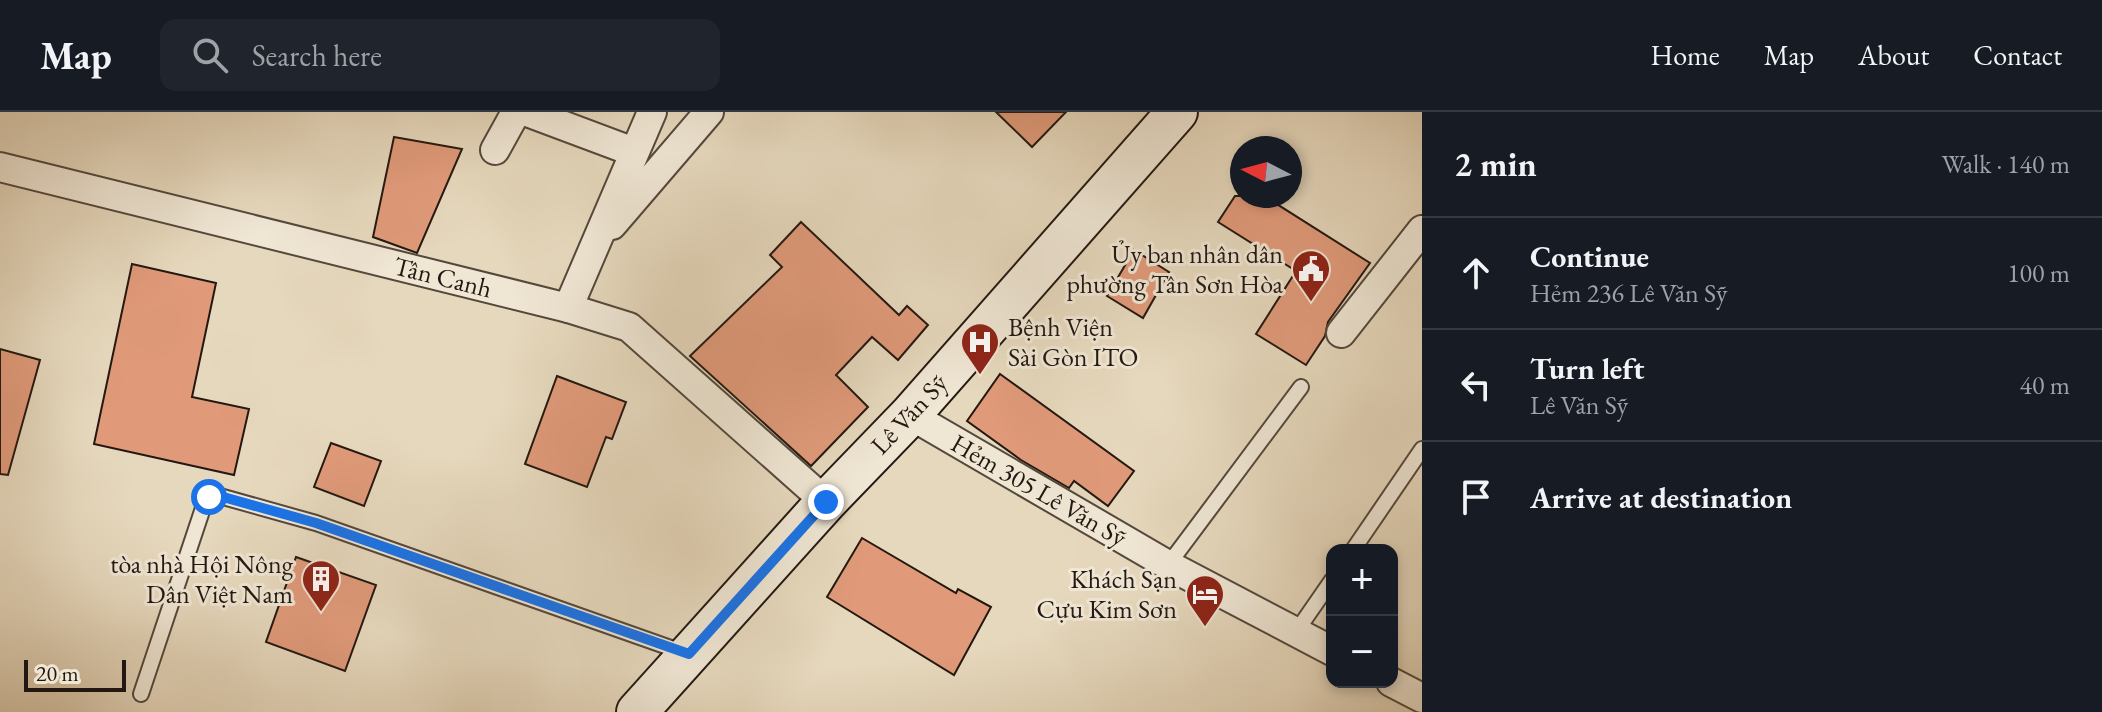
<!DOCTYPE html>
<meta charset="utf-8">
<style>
:root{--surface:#171b24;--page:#20242c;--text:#f1f3f6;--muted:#9ea1a6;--line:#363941}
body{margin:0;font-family:"EB Garamond",serif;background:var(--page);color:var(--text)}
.controls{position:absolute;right:24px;bottom:24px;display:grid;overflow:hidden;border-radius:16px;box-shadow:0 4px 12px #0003}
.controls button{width:72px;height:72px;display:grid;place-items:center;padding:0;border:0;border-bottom:2px solid var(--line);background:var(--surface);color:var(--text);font:40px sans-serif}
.compass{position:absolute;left:1230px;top:24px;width:72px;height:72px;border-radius:50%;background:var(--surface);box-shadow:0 4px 12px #0003;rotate:276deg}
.scale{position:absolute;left:24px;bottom:20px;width:102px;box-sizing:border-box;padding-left:8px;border:4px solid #231811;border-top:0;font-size:22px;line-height:28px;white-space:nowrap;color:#231811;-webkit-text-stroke:6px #efe6d4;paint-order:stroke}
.stop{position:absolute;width:24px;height:24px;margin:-18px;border:6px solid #1a73e8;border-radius:50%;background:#fff}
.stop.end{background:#1a73e8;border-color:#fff;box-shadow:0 2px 8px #0008}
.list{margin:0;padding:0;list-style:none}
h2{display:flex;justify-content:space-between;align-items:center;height:104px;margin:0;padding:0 32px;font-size:34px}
h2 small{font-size:26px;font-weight:400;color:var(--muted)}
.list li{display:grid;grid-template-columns:52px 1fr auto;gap:24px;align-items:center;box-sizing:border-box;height:112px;padding:0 32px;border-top:2px solid var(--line)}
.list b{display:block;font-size:30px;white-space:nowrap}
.list p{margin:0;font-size:26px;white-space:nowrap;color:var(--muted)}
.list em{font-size:26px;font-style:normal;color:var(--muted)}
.icon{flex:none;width:44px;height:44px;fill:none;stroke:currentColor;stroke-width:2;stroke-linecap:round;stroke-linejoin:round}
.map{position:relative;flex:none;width:1422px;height:600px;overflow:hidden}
header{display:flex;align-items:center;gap:48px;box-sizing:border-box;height:112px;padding:0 40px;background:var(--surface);border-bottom:2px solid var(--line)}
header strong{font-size:38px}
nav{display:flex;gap:44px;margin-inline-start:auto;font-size:28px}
.search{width:560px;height:72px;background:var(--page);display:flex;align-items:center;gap:20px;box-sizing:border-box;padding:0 28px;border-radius:16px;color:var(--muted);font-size:30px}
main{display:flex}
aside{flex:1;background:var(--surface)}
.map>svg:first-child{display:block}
.building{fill:#e09a7a;stroke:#231811;stroke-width:2}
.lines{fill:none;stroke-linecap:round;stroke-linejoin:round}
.lane-casing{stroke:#54483c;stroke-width:18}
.street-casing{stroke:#54483c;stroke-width:32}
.secondary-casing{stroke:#231811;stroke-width:44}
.lane{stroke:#efe6d4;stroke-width:14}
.street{stroke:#efe6d4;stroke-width:28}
.secondary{stroke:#efe6d4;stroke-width:40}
.route{stroke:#1a73e8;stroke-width:10}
.labels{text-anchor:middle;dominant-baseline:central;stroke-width:6;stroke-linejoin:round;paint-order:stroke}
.poi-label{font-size:26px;fill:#231811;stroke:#efe6d4;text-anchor:end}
.street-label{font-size:26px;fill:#231811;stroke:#efe6d4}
</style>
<header>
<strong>Map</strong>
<div class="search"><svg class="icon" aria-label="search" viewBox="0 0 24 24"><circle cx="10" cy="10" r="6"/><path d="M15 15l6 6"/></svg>Search here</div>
<nav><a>Home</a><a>Map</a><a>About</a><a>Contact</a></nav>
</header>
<main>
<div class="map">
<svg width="1422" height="600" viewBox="0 0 1422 600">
<rect width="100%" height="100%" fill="#e6d8bd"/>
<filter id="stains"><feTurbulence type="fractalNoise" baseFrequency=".0025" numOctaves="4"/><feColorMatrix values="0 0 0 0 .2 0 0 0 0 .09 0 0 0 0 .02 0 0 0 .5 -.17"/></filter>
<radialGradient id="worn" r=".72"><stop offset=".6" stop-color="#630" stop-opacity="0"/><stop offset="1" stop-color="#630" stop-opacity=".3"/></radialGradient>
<!-- building -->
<g class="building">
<polygon points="996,0 1066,0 1032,35"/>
<polygon points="394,25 462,37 417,141 373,125"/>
<polygon points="1235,84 1264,84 1370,151 1328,210 1325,224 1306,253 1256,222 1296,159 1218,110"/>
<polygon points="801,110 899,203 907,194 928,213 898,248 872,225 836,263 868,295 811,354 690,244 782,155 770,143"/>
<polygon points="1134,138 1169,160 1143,206 1107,184"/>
<polygon points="132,152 216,171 192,285 249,297 234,363 94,332"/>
<polygon points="0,237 40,248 8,363 0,362"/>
<polygon points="1000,262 1134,359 1108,394 1074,369 1069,376 1021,348 967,309"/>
<polygon points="557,264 626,290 612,327 606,325 587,375 525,352"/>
<polygon points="331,331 381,349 364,394 314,375"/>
<polygon points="862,426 956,481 958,477 991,495 954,563 827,485"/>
<polygon points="296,445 376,473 345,559 266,530"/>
</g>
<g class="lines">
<!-- lane casing -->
<g class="lane-casing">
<g id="lane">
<polyline points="1353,438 1422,337"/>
<polyline points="1168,453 1301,275"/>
<polyline points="1296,520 1332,468"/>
<polyline points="141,582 205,390 216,383 316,411 685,541"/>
</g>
</g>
<!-- street casing -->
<g class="street-casing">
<g id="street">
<polyline points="527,0 634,40"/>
<polyline points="495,38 516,0"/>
<polyline points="0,55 568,196 629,215 826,390"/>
<polyline points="612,113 709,0"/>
<polyline points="568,196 652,0"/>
<polyline points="1341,221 1422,118"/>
<polyline points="910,303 1168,453 1332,539"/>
<polyline points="1391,570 1422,586"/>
</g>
</g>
<!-- secondary casing -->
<g class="secondary-casing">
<polyline id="secondary" points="637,600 826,390 910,303 1177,0"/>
</g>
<!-- lane -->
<use href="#lane" class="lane"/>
<!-- street -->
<use href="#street" class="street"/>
<!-- secondary -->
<use href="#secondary" class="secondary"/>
</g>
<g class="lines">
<!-- route -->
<polyline class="route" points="209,385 216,383 316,411 689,542 826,390"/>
</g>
<!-- icons -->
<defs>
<g id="civic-pin" transform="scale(2)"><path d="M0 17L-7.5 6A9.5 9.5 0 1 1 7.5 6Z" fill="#8f2418" stroke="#efe6d4"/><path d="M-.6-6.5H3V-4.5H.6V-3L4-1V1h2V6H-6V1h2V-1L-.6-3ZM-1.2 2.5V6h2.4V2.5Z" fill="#fff"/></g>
<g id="hospital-pin" transform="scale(2)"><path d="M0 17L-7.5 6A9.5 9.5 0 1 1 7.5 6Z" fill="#8f2418" stroke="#efe6d4"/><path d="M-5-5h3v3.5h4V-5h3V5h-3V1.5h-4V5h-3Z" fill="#fff"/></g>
<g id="building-pin" transform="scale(2)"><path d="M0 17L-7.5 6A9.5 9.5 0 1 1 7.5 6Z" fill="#8f2418" stroke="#efe6d4"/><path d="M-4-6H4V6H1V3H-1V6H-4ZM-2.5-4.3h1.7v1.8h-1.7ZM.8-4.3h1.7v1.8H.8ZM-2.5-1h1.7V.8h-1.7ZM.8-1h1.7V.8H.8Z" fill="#fff"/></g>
<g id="hotel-pin" transform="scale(2)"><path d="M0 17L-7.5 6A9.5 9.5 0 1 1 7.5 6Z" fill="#8f2418" stroke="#efe6d4"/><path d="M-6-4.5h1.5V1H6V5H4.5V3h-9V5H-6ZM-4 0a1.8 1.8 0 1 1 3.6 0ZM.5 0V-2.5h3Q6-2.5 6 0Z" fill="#fff"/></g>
</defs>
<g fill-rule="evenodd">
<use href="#civic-pin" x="1311" y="157"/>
<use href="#hospital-pin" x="980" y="230"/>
<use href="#building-pin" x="321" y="467"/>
<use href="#hotel-pin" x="1205" y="482"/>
</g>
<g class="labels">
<!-- poi labels -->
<g class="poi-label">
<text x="1283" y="142">Ủy ban nhân dân<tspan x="1283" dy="30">phường Tân Sơn Hòa</tspan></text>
<text x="1008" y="215" text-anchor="start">Bệnh Viện<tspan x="1008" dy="30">Sài Gòn ITO</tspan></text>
<text x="293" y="452">tòa nhà Hội Nông<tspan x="293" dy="30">Dân Việt Nam</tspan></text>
<text x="1177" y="467">Khách Sạn<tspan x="1177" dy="30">Cựu Kim Sơn</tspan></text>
</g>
<!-- street labels -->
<g class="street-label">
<text transform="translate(443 165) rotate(14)">Tân Canh</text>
<text transform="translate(909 302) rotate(-47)">Lê Văn Sỹ</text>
<text transform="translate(1039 378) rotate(30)">Hẻm 305 Lê Văn Sỹ</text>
</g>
</g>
<rect width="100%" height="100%" filter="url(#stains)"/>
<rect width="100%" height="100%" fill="url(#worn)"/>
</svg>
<div class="controls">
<button>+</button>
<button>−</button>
</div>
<svg class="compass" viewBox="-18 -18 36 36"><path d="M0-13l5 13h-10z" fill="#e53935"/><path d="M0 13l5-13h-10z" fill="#9ea1a6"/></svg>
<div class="scale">20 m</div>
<div class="stop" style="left:209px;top:385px"></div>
<div class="stop end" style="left:826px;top:390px"></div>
</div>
<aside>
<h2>2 min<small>Walk · 140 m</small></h2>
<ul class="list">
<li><svg class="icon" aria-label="ahead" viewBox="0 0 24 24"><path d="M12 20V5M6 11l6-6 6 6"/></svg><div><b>Continue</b><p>Hẻm 236 Lê Văn Sỹ</p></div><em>100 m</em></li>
<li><svg class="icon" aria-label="left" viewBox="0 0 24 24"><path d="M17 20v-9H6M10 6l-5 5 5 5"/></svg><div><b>Turn left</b><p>Lê Văn Sỹ</p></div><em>40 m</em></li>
<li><svg class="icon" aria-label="arrive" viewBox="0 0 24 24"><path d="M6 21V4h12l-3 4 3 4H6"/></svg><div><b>Arrive at destination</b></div></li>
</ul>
</aside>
</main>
